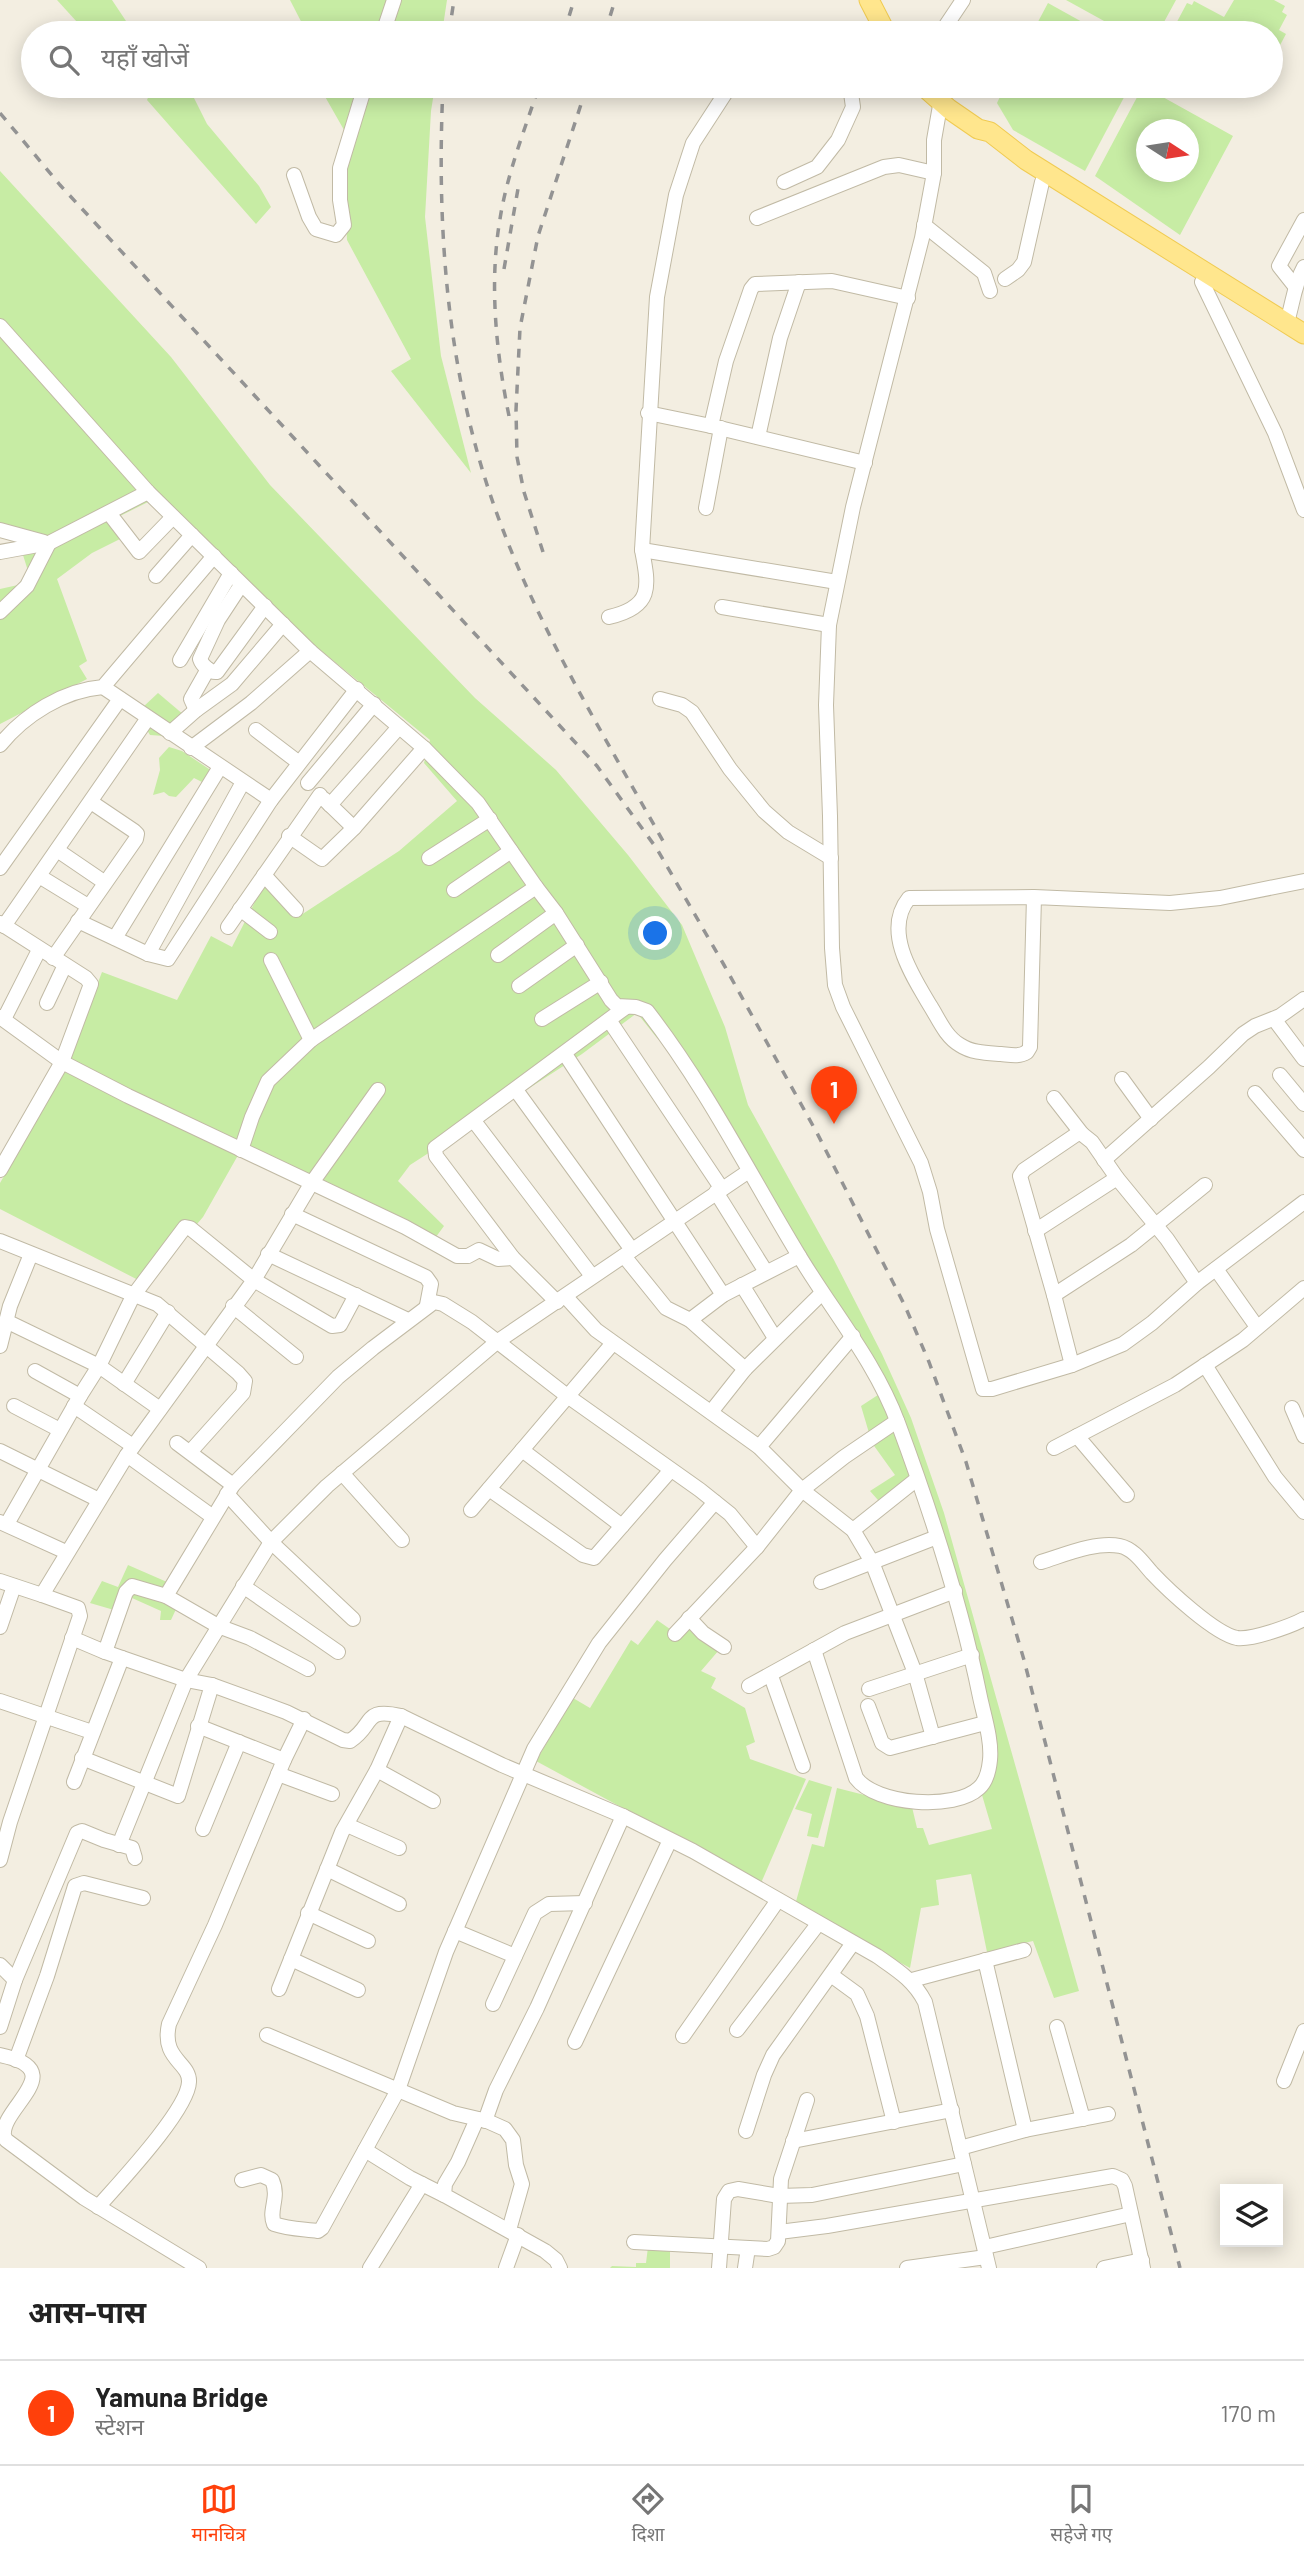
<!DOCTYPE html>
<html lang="hi">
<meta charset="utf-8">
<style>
:root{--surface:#fff;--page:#f6f6f6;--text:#222;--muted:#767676;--line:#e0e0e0;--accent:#ff400b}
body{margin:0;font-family:Barlow,"Noto Sans Devanagari",sans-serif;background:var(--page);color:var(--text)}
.controls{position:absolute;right:21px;bottom:21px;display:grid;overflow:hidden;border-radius:0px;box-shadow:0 4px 18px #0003}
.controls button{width:63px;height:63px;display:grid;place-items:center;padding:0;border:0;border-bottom:2px solid var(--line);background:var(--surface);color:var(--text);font:35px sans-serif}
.compass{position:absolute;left:1136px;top:119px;width:63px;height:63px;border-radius:50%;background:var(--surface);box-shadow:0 4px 18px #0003;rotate:102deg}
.you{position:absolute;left:656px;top:934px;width:24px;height:24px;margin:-18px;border:5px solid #fff;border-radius:50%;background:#1a73e8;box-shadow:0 0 0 10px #1a73e833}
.badge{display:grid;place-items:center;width:46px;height:46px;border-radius:50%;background:var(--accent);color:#fff;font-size:23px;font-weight:700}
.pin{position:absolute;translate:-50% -58px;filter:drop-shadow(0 2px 4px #0008)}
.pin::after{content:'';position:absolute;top:37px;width:24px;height:21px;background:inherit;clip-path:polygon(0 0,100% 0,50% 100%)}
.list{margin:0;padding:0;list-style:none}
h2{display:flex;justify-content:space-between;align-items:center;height:91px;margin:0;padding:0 28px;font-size:30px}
h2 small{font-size:23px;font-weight:400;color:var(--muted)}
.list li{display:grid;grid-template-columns:46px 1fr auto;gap:21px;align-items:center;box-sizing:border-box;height:105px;padding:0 28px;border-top:2px solid var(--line)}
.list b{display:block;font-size:26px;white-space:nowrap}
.list p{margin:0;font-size:23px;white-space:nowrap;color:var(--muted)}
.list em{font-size:23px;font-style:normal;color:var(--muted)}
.icon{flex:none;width:38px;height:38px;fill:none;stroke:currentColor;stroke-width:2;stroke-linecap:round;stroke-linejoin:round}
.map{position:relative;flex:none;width:1304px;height:2268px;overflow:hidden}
.search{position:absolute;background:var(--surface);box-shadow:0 4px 18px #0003;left:21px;right:21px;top:21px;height:77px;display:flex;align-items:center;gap:18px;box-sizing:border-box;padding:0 24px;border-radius:38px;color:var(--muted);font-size:26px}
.sheet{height:196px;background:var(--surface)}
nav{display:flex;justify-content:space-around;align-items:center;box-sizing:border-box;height:98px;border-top:2px solid var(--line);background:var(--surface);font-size:19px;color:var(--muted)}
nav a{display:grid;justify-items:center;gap:4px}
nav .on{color:var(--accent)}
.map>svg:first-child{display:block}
.green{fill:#c7eca4;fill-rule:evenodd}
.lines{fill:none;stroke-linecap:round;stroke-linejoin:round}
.minor-casing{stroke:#c1baa5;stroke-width:16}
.major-casing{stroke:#f0cb52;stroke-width:21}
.minor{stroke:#fff;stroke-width:14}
.major{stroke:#ffe68d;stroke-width:19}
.rail{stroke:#939393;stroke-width:3.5;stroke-dasharray:9 9;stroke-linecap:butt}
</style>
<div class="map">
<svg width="1304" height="2268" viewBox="0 0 1304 2268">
<rect width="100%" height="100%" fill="#f3eee1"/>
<!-- green -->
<g class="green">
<polygon points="57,0 112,0 130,27 127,33 87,33"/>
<polygon points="290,0 447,0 442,33 307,33"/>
<polygon points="1066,0 1176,0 1158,33 1148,29 1145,33 1140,33 1127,26 1124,32"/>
<polygon points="1234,0 1274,0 1285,6 1282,12 1287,15 1279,30 1286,34 1271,62 1271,33 1171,33 1187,3 1192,5 1194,1 1224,17"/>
<polygon points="1048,3 1102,33 1032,33"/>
<polygon points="153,86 188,86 207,124 259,186 271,207 256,224 147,100"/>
<polygon points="319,86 435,86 431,111 425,217 441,356 471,473 391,371 411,359 347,240 344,170 348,137"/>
<polygon points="1005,86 1130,86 1085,171 1013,130 997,103"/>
<path d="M 1143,86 L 1233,136 L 1180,235 L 1095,176 ZM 1146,130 L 1188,130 L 1188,172 L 1146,172 Z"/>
<polygon points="0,171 171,357 270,485 475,698 556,770 628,855 682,925 725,1027 748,1105 834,1260 882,1354 911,1418 944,1513 1079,1991 1054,1998 1033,1941 987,1952 971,1874 936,1880 939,1905 921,1908 910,1968 795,1905 812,1844 824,1847 837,1788 888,1801 888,1804 912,1807 917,1828 923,1828 929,1845 992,1829 977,1778 987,1761 970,1661 915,1489 885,1508 870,1491 895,1475 872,1443 861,1406 881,1393 666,1044 657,1038 637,1013 582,1054 410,1165 398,1181 444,1226 433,1241 251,1149 237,1157 203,1217 146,1284 0,1209 0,1183 63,1074 102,972 177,1000 211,936 232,947 264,884 298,917 399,851 457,801 424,763 430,740 285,621 160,496 110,521 120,539 92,553 57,579 87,661 79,666 87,679 0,724 0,589 18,585 28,571 18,539 0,534"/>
<polygon points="158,693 184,715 164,736 150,735 141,720 142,708"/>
<polygon points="169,747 182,751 212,771 204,783 194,778 176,797 169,796 164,792 153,795 160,770 159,758"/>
<polygon points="128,1565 167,1582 177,1607 171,1620 160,1620 161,1611 132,1598 119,1599 114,1610 90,1603 102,1581 118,1587"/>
<polygon points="657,1620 680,1636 689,1625 719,1650 701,1671 716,1678 711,1688 745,1708 755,1742 746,1746 750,1759 806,1779 761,1883 536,1761 573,1698 590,1708 631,1640 638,1645"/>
<polygon points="809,1780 832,1787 818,1838 807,1836 812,1814 795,1809"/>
<polygon points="648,2247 670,2249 670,2268 610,2268 612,2266 636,2267 636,2263 646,2263"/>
</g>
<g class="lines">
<!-- minor casing -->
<g class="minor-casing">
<g id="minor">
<polyline points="383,33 394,0"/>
<polyline points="941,33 963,0"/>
<polyline points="941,100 934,140 934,173 922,238 853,507 829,625 826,705 830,816 832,948 835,985 843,1007 921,1163 930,1192 937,1229 983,1389 992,1389 1072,1365 1123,1344 1152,1323 1197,1283 1304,1202"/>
<polyline points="294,175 309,217 316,229 336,235 344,225 340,200 340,168 365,86"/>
<polyline points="784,182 817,167 838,140 853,107 850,86"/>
<polyline points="757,218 884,167 899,165 934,173"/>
<polyline points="924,225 984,273 990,291"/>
<polyline points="1005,279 1018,270 1024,262 1042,182"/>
<polyline points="1202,282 1275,433 1304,510"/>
<polyline points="1294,285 1279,266 1304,220"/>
<path d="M 1287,322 C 1293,303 1294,285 1304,267"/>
<path d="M 0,326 L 148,492 L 310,651 L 424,748 L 478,803 L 536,887 L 556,913 L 611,1000 L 617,1006 L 636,1007 L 647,1011 C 706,1087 749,1173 798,1254 C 832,1311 875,1361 898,1423 C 931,1512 961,1603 980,1697 C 984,1716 992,1740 990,1760 C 989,1770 987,1781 979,1788 C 955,1811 876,1805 856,1778 L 814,1650"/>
<polyline points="648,413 711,426 865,463"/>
<polyline points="711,426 726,361 751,289 755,284 832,281 908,298"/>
<polyline points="758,437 780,338 799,282"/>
<polyline points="706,508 721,428"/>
<polyline points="109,513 139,552 173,517"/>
<polyline points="0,530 44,542"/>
<polyline points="642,550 837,582"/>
<polyline points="0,552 49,543 148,492"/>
<polyline points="156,576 192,535"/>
<path d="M 241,585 L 218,620 L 200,659 C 202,665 210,673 217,672 L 265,606"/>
<polyline points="722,607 829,625"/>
<polyline points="0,612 27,586 49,543"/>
<path d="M 609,617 C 653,607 649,587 642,550 L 657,297 L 676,195 L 693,143 L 730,86"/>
<polyline points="180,660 231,573"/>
<polyline points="103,687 271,800"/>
<polyline points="660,699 682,705 692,712 730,769 764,811 788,832 831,858"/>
<polyline points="196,710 191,699 208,669"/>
<polyline points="256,730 298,762"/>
<polyline points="170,733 196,710 232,684 283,624"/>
<path d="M 0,745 C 24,715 64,690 103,687 L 214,556"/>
<polyline points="191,748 251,703 310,651"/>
<polyline points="308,783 374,704"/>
<polyline points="324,799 354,828"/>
<polyline points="330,805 399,727"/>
<polyline points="289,836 322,859 354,828 424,748"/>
<polyline points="57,850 104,882"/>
<polyline points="429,858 490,819"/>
<polyline points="0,868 120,699"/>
<polyline points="264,875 296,910"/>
<polyline points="39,876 88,906"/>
<polyline points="454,890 511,851"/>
<path d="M 1034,897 L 1030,1047 L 1027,1052 C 1019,1057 1011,1055 1001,1054 C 987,1053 972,1053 960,1045 C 946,1037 939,1020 931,1007 C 913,977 882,931 909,898 L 1034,897 L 1170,903 L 1220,898 L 1304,881"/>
<polyline points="240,909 270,932"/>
<polyline points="78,921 148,954 168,959 271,800 357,689"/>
<polyline points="0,923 86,978 91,984 62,1062 0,1170"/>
<polyline points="4,926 148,718"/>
<polyline points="228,927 320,795"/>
<polyline points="115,938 220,767"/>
<polyline points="148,954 243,782"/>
<polyline points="498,955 556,913"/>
<polyline points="53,958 136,839 137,834 134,831 91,802"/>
<polyline points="271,960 311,1040"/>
<polyline points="519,986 577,945"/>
<polyline points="47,1003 65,965"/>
<polyline points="0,1017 62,1062 128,1096 405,1227 457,1256 468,1256 479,1250 498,1259 513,1258"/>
<polyline points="4,1019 39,950"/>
<polyline points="542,1019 601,982"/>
<polyline points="1274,1019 1304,1059"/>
<polyline points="609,1020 722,1189"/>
<polyline points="565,1054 723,1295"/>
<polyline points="1280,1075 1304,1104"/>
<polyline points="1122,1079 1151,1119"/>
<polyline points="516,1090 632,1250"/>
<polyline points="1255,1093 1304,1150"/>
<polyline points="1054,1098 1082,1134"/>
<polyline points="474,1121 592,1276"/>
<polyline points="241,1150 252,1117 268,1081 311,1040 536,887"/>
<polyline points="1104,1160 1209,1067 1243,1034 1255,1026 1280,1016 1304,999"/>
<polyline points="716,1192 766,1272"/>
<polyline points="292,1214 426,1277 431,1284 427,1305"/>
<polyline points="1035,1231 1117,1178"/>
<polyline points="0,1241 157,1304 238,1373 245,1381 243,1393 191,1451"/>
<polyline points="268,1254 408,1320"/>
<polyline points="624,1256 666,1308 690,1320 723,1295 799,1256"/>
<polyline points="1216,1269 1257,1327"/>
<polyline points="742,1285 775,1338"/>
<polyline points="1054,1295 1131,1245 1205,1185"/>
<polyline points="566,1297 596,1330 759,1447 802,1490 853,1530 872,1562 915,1673 933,1737"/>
<polyline points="557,1302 513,1258 436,1156 435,1148 626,1007"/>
<polyline points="233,1306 296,1357"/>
<polyline points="690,1320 745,1369"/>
<polyline points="6,1321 99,1366 160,1409"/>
<polyline points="0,1346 10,1306 31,1254"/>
<polyline points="1072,1365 1054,1295 1020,1176 1024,1170 1077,1134 1082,1134 1092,1142 1117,1178 1167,1239 1197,1283"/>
<polyline points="1205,1365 1275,1477 1304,1512"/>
<polyline points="35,1371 80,1396"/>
<polyline points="124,1384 168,1312"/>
<polyline points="14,1406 60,1430"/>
<polyline points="74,1406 133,1446"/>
<polyline points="1292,1408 1304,1436"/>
<polyline points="711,1412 745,1369 822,1293"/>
<polyline points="1077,1436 1127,1495"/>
<polyline points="177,1443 233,1485"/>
<polyline points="759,1447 853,1336"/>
<polyline points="1054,1448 1175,1385 1243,1340 1304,1288"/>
<polyline points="522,1450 622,1526"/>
<polyline points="0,1451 99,1500"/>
<polyline points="127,1455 213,1517"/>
<polyline points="342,1473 402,1540"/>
<polyline points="489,1489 583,1555 594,1558 670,1471"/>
<polyline points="227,1494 271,1542 353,1619"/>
<polyline points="471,1510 613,1343"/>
<polyline points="0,1522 66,1552"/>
<polyline points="7,1524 80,1396 99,1366 133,1296 185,1227 190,1228 254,1280 332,1326 340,1325 356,1295"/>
<polyline points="853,1530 917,1479"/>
<path d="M 1041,1562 C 1064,1555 1096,1541 1120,1546 C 1134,1549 1143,1563 1152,1573 C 1168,1590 1215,1634 1237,1638 C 1252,1640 1291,1626 1304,1619"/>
<polyline points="0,1581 42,1595"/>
<polyline points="821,1582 937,1537"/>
<polyline points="243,1586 338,1652"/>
<polyline points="166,1596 233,1485 338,1377 373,1348 434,1302 443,1304 472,1322 566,1395 700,1490 730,1514 757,1547"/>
<polyline points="689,1618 703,1633 724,1647"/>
<polyline points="0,1627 14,1586"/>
<polyline points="675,1634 757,1547 802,1490 844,1457 897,1421"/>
<path d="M 72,1638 L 105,1652 L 186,1680 L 212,1685 L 286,1712 L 343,1740 L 350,1741 C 375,1725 362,1707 401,1716 L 502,1765 L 623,1816 L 693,1851 L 877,1956 C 897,1970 914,1980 925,2002 L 989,2268"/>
<polyline points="105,1652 126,1592 132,1586 166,1596 218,1626 250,1638 308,1669"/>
<polyline points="771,1676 803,1766"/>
<polyline points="749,1686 845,1633 955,1591"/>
<polyline points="869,1689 972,1655"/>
<polyline points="0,1701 92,1732"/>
<polyline points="868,1706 882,1743 890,1748 985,1723"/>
<polyline points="198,1726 284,1760"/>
<polyline points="82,1758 178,1796 212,1685"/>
<polyline points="377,1770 433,1801"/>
<polyline points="278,1774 332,1794"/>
<polyline points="74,1782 122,1658"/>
<polyline points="347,1825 399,1848"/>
<polyline points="203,1829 239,1742"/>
<polyline points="119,1845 186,1680 271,1542 327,1486 498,1341 749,1171"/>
<polyline points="0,1860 10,1822 80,1616 78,1608 42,1595 127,1455 254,1280 311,1184 378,1090"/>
<polyline points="327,1869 399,1904"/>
<polyline points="308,1913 368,1941"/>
<polyline points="455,1931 515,1956"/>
<polyline points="291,1959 358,1990"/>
<polyline points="985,1960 1025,2130"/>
<polyline points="0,1965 15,1980 0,2027"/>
<polyline points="831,1975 857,1994 867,2016 894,2122"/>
<polyline points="15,1980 77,1833 82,1831 104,1840 132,1848 135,1858"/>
<polyline points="912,1980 1024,1950"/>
<polyline points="279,1989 342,1832 377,1770 401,1716"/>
<polyline points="493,2004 535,1913 549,1904 585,1903"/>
<polyline points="1057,2027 1083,2119"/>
<polyline points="737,2030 818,1924"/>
<polyline points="267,2035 453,2113 487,2121 505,2129 513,2140 516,2165 522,2184 509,2230"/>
<polyline points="683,2036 778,1900"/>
<polyline points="575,2042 670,1840"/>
<path d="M 0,2055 C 73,2070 0,2107 4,2136 L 6,2140 L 84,2198 L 199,2268"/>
<polyline points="16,2060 47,1976 75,1886 84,1883 143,1898"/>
<polyline points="1284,2081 1304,2031"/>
<polyline points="477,2119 458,2162 445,2184 444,2195 545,2251 556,2260 560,2268"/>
<polyline points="485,2121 496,2090 537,2008 623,1816"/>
<polyline points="746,2131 764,2075 773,2055 853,1943"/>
<polyline points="793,2141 952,2110"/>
<polyline points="960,2148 1025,2130 1108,2114"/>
<polyline points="365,2150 410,2178 444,2195"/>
<path d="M 242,2180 L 261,2175 L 272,2180 C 280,2198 268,2210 274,2224 C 288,2229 303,2229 318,2231 L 322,2228 L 398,2090 L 446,1952 L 534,1749 L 599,1643 L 665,1560 L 715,1502"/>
<path d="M 98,2207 C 118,2184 188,2110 189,2082 C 190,2062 161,2060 169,2024 L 215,1925 L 284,1760 L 304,1719"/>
<polyline points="779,2232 827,2226 1113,2176 1122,2180 1125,2186 1143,2268"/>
<polyline points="634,2242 768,2249 774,2247 778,2241 781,2179 807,2100"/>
<polyline points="985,2247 1131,2214"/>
<polyline points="370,2268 422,2184"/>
<polyline points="506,2268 518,2235"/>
<polyline points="719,2268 724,2199 729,2191 738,2189 779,2196 812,2195 964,2164"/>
<polyline points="745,2268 748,2248"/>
<polyline points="907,2268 986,2257"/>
<polyline points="1104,2268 1142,2260"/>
</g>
</g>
<!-- major casing -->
<g class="major-casing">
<g id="major">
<polyline points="869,0 886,33"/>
<polyline points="923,86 949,109 978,129 990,132 1026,160 1304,334"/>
</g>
</g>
<!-- minor -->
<use href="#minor" class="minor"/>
<!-- major -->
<use href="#major" class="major"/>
<!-- rail -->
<g class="rail">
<polyline points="449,33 454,0"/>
<polyline points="564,33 574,0"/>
<polyline points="605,33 615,0"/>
<path d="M 443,86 C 436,236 448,388 503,530 C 544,638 606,739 663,841"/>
<polyline points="0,113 60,185 597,766 657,849 724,965 817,1133 905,1306 929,1362 966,1462 1024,1660 1180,2268"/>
<polyline points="504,269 519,183"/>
<path d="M 509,416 C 496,352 489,283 500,219 C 507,174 525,129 539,86"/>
<polyline points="543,552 524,492 517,457 516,410 520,328 538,236 587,86"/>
</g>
</g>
</svg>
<div class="controls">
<button><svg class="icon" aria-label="layers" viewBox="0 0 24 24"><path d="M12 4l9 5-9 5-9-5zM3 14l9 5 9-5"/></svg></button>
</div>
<svg class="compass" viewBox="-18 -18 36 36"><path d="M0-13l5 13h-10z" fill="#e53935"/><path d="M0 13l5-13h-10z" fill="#767676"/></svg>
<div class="you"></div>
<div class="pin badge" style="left:834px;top:1124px">1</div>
<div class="search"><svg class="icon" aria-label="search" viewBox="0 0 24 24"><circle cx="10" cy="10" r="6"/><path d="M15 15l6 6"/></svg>यहाँ खोजें</div>
</div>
<section class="sheet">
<h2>आस-पास<small></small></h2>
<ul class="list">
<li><span class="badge">1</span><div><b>Yamuna Bridge</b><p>स्टेशन</p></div><em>170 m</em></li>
</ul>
</section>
<nav>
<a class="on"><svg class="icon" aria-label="map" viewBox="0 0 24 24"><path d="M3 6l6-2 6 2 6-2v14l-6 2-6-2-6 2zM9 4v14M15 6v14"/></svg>मानचित्र</a>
<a><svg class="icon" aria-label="directions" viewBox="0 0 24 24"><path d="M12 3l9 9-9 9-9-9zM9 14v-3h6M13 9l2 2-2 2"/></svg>दिशा</a>
<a><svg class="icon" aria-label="saved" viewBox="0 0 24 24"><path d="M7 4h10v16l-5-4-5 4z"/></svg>सहेजे गए</a>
</nav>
